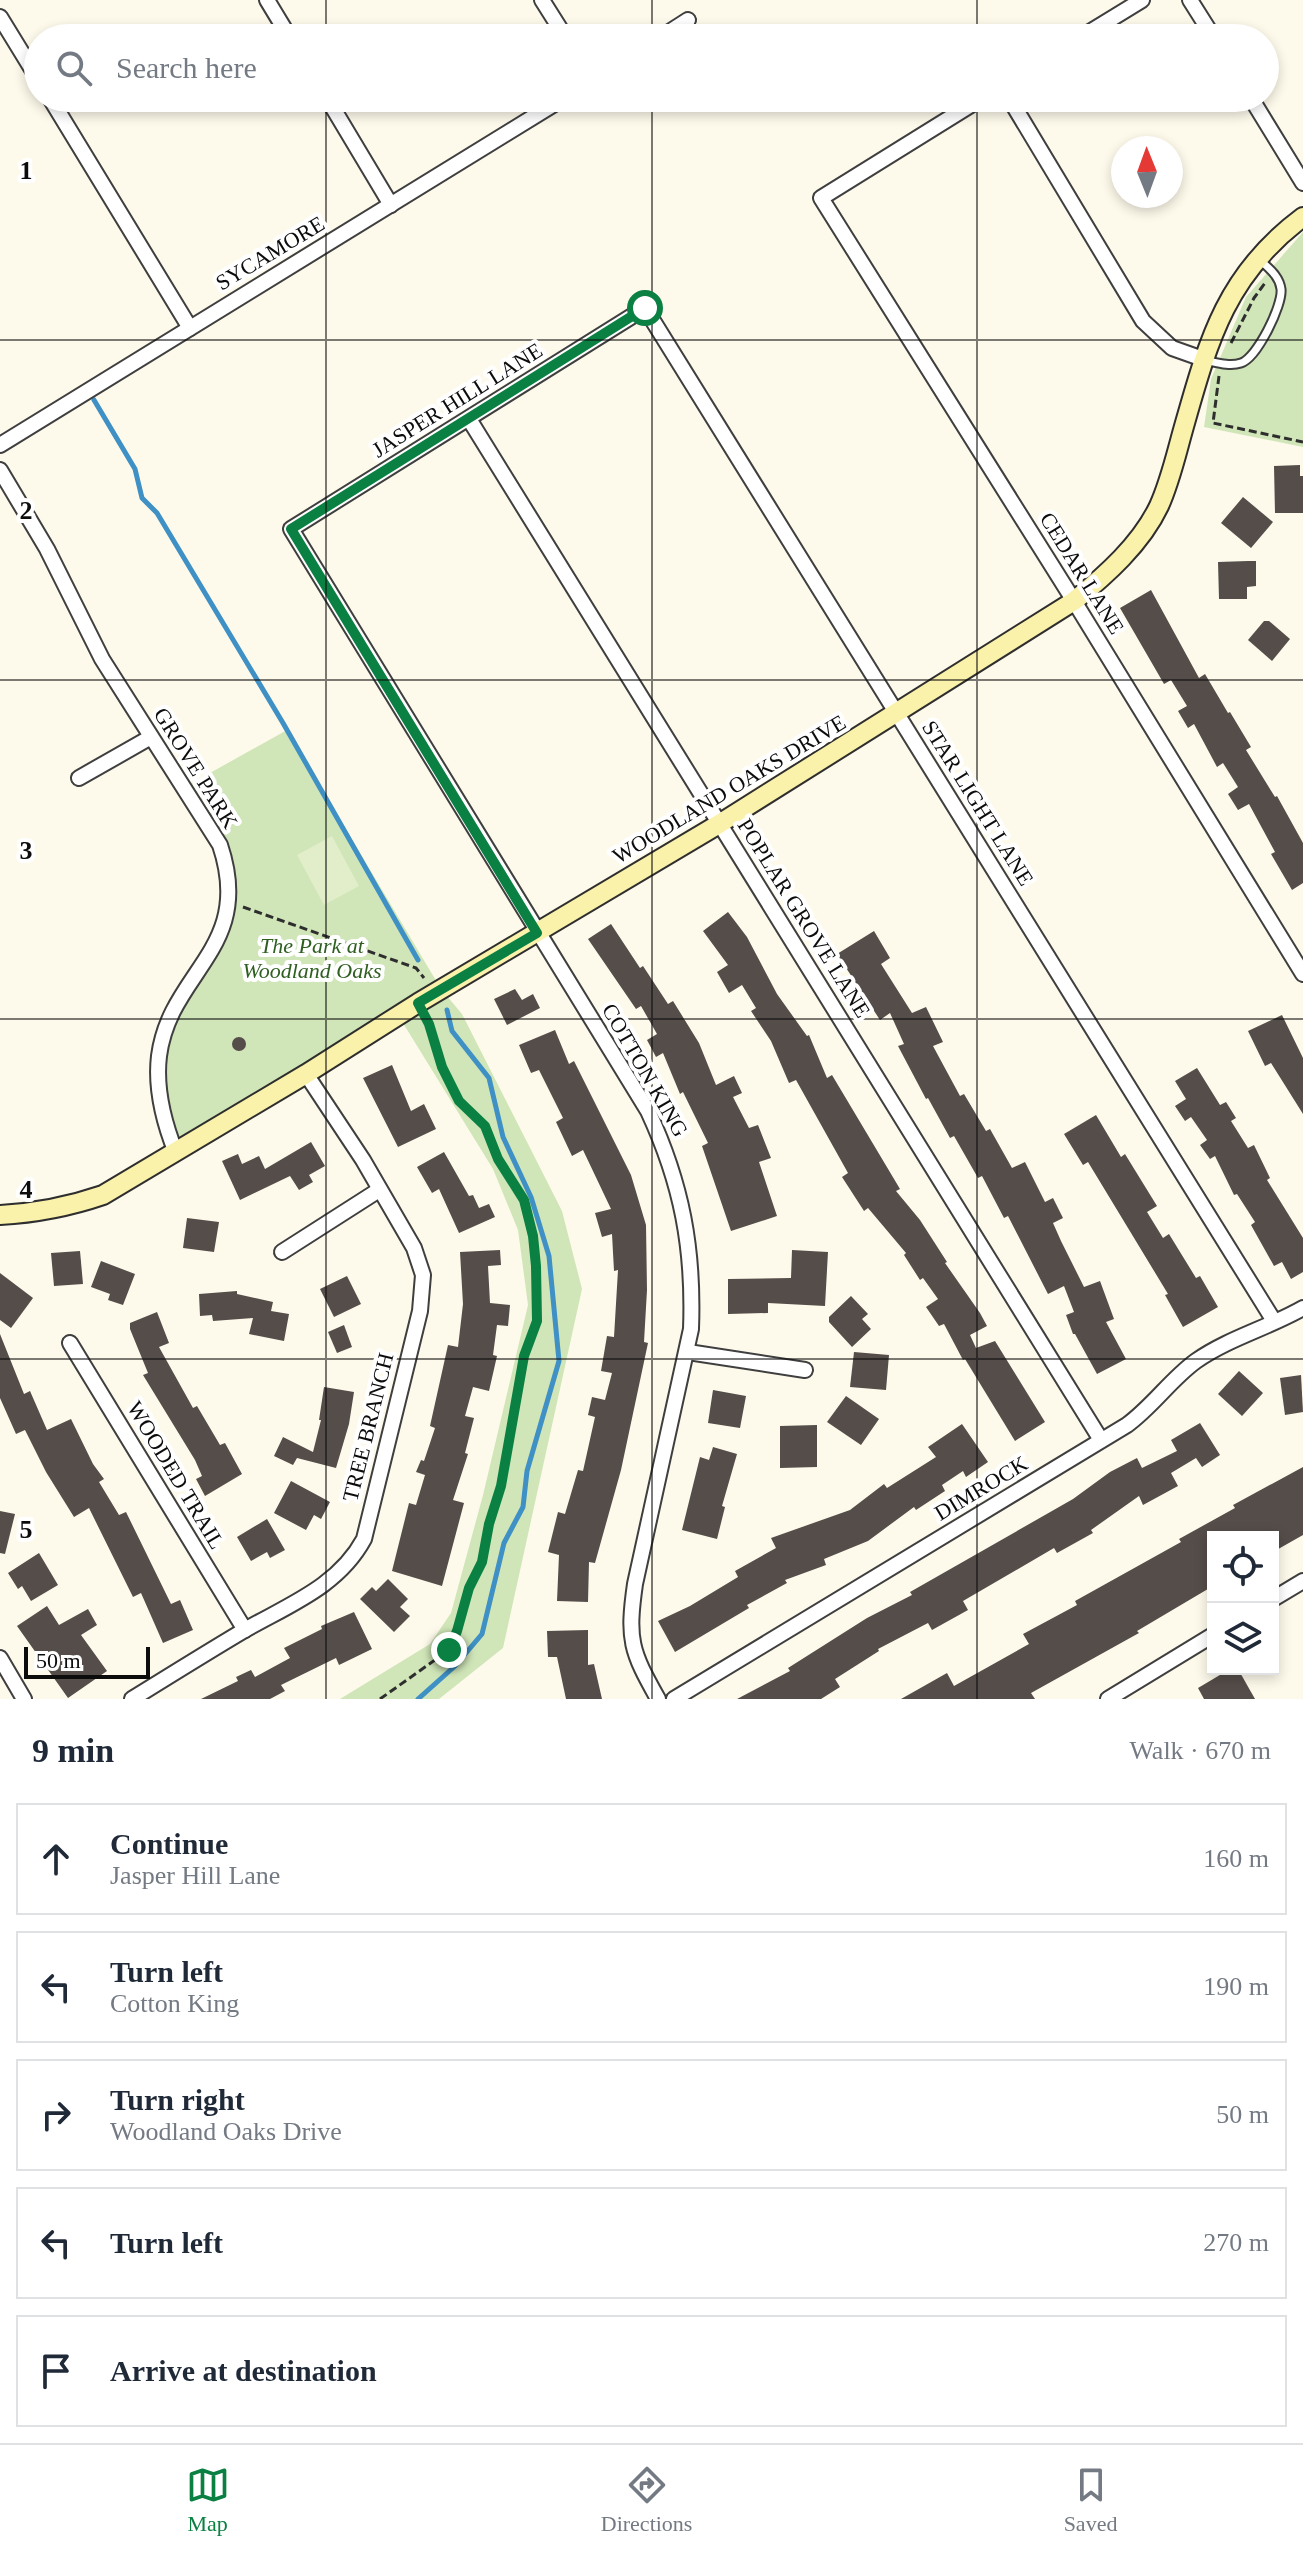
<!DOCTYPE html>
<meta charset="utf-8">
<style>
:root{--surface:#fff;--page:#f6f6f7;--text:#1f2937;--muted:#747a83;--line:#e0e1e3;--accent:#0b8043}
body{margin:0;font-family:"Times New Roman",serif;background:var(--page);color:var(--text)}
.controls{position:absolute;right:24px;bottom:24px;display:grid;overflow:hidden;border-radius:0px;box-shadow:0 4px 12px #0003}
.controls button{width:72px;height:72px;display:grid;place-items:center;padding:0;border:0;border-bottom:2px solid var(--line);background:var(--surface);color:var(--text);font:40px sans-serif}
.compass{position:absolute;left:1111px;top:136px;width:72px;height:72px;border-radius:50%;background:var(--surface);box-shadow:0 4px 12px #0003;rotate:359deg}
.scale{position:absolute;left:24px;bottom:20px;width:126px;box-sizing:border-box;padding-left:8px;border:4px solid #0c0c0c;border-top:0;font-size:22px;line-height:28px;white-space:nowrap;color:#0c0c0c;-webkit-text-stroke:6px #fff;paint-order:stroke}
.stop{position:absolute;width:24px;height:24px;margin:-18px;border:6px solid #0b8043;border-radius:50%;background:#fff}
.stop.end{background:#0b8043;border-color:#fff;box-shadow:0 2px 8px #0008}
.list{margin:0;padding:0;list-style:none}
h2{display:flex;justify-content:space-between;align-items:center;height:104px;margin:0;padding:0 32px;font-size:34px}
h2 small{font-size:26px;font-weight:400;color:var(--muted)}
.list li{display:grid;grid-template-columns:52px 1fr auto;gap:24px;align-items:center;box-sizing:border-box;height:112px;margin:0 16px 16px;padding:0 16px;border:2px solid var(--line);border-radius:0px}
.list b{display:block;font-size:30px;white-space:nowrap}
.list p{margin:0;font-size:26px;white-space:nowrap;color:var(--muted)}
.list em{font-size:26px;font-style:normal;color:var(--muted)}
.icon{flex:none;width:44px;height:44px;fill:none;stroke:currentColor;stroke-width:2;stroke-linecap:round;stroke-linejoin:round}
.map{position:relative;flex:none;width:1303px;height:1699px;overflow:hidden}
.search{position:absolute;background:var(--surface);box-shadow:0 4px 12px #0003;left:24px;right:24px;top:24px;height:88px;display:flex;align-items:center;gap:20px;box-sizing:border-box;padding:0 28px;border-radius:44px;color:var(--muted);font-size:30px}
.sheet{height:744px;background:var(--surface)}
nav{display:flex;justify-content:space-around;align-items:center;box-sizing:border-box;height:112px;border-top:2px solid var(--line);background:var(--surface);font-size:22px;color:var(--muted)}
nav a{display:grid;justify-items:center;gap:4px}
nav .on{color:var(--accent)}
.map>svg:first-child{display:block}
.green{fill:#d0e6b8}
.pitch{fill:#e1eec9}
.lines{fill:none;stroke-linecap:round;stroke-linejoin:round}
.stream{stroke:#3e90c5;stroke-width:5}
.building{fill:#544d49}
.lane-casing{stroke:#3f3f3f;stroke-width:11}
.street-casing{stroke:#3f3f3f;stroke-width:18}
.secondary-casing{stroke:#2e2e2e;stroke-width:22}
.path{stroke:#2e2e2e;stroke-width:3;stroke-dasharray:8 4;stroke-linecap:butt}
.lane{stroke:#fff;stroke-width:7}
.street{stroke:#fff;stroke-width:14}
.secondary{stroke:#faf1aa;stroke-width:18}
.route{stroke:#0b8043;stroke-width:10}
.grid{fill:none;stroke:#0c0c0c;stroke-width:2;stroke-opacity:0.55}
.labels{text-anchor:middle;dominant-baseline:central;stroke-width:8;stroke-linejoin:round;paint-order:stroke}
.street-label{font-size:22px;fill:#0c0c0c;stroke:#fff}
.park-label{font-size:22px;font-style:italic;fill:#2e5f20;stroke:#fff}
.grid-label{font-size:26px;text-anchor:middle;font-weight:bold;fill:#0c0c0c;stroke:#fff;stroke-width:8;stroke-linejoin:round;paint-order:stroke}
</style>
<div class="map">
<svg width="1303" height="1699" viewBox="0 0 1303 1699">
<rect width="100%" height="100%" fill="#fefaeb"/>
<!-- green -->
<g class="green">
<polygon points="1303,232 1303,447 1204,427 1211,379 1246,297"/>
<polygon points="287,730 441,989 462,1014 562,1211 582,1289 503,1648 439,1699 340,1699 430,1644 451,1613 483,1495 528,1305 518,1230 493,1169 398,1015 176,1153 160,1094 166,1029 225,923 227,867 183,788"/>
</g>
<!-- pitch -->
<polygon class="pitch" points="332,836 359,886 324,905 297,855"/>
<g class="lines">
<!-- stream -->
<g class="stream">
<polyline points="94,400 135,469 142,498 157,513 283,723 418,960"/>
<polyline points="418,1699 455,1666 482,1634 504,1543 523,1507 527,1471 559,1361 549,1256 531,1197 503,1137 489,1078 452,1031 447,1010"/>
</g>
</g>
<!-- building -->
<g class="building">
<polygon points="1300,465 1300,476 1303,476 1303,513 1275,513 1274,466"/>
<polygon points="1243,497 1273,522 1251,548 1221,523"/>
<polygon points="1248,561 1256,561 1256,586 1247,587 1247,599 1219,599 1218,562"/>
<polygon points="1151,590 1199,678 1205,674 1228,713 1230,712 1251,747 1246,750 1275,797 1277,796 1303,843 1303,883 1292,890 1271,854 1275,852 1249,804 1238,810 1228,794 1238,787 1223,763 1217,767 1194,724 1188,728 1178,711 1187,706 1171,680 1164,684 1120,608"/>
<polygon points="1264,621 1269,621 1290,639 1272,661 1248,640"/>
<polygon points="728,912 747,937 777,994 807,1036 809,1035 827,1078 832,1075 900,1189 896,1191 920,1220 947,1262 945,1263 980,1313 987,1326 970,1335 976,1348 995,1341 1045,1422 1015,1441 965,1359 963,1360 944,1324 939,1326 926,1307 938,1299 923,1278 920,1280 904,1255 906,1253 868,1208 864,1211 842,1177 848,1173 796,1080 789,1083 771,1041 751,1011 756,1008 742,985 729,993 717,972 728,965 703,931"/>
<polygon points="611,924 640,968 643,966 668,1004 673,1001 699,1043 716,1085 734,1076 742,1093 733,1097 749,1128 758,1125 771,1158 759,1162 777,1216 731,1231 702,1146 708,1143 683,1092 680,1094 663,1053 656,1057 647,1040 657,1034 641,1006 636,1009 588,939"/>
<polygon points="874,931 890,958 881,964 912,1013 926,1007 943,1042 933,1046 960,1096 964,1094 986,1131 990,1129 1012,1168 1025,1162 1045,1202 1053,1198 1063,1218 1053,1223 1061,1241 1084,1287 1100,1281 1114,1319 1106,1322 1126,1359 1097,1374 1075,1334 1073,1334 1066,1315 1074,1312 1064,1286 1048,1294 1008,1216 1004,1218 982,1176 978,1178 954,1136 950,1138 928,1098 926,1099 898,1046 904,1044 890,1013 880,1020 837,954"/>
<polygon points="515,989 522,1000 533,994 540,1008 507,1025 494,999"/>
<polygon points="1282,1015 1303,1058 1303,1114 1271,1063 1265,1066 1248,1031"/>
<polygon points="555,1030 569,1064 574,1061 631,1175 646,1225 647,1290 644,1342 648,1343 621,1470 595,1563 589,1562 588,1602 557,1601 559,1555 548,1552 558,1512 565,1514 578,1470 583,1471 595,1417 588,1415 592,1397 605,1400 612,1373 601,1371 607,1336 614,1337 618,1270 614,1271 612,1234 602,1237 595,1213 611,1209 583,1150 572,1156 556,1122 563,1118 539,1070 531,1073 519,1045"/>
<circle cx="239" cy="1044" r="7"/>
<polygon points="392,1065 411,1111 424,1104 436,1129 398,1147 363,1078"/>
<polygon points="1197,1068 1220,1105 1226,1102 1236,1118 1231,1121 1248,1148 1254,1145 1270,1178 1267,1180 1303,1238 1303,1272 1291,1279 1282,1262 1274,1266 1251,1225 1255,1222 1237,1194 1234,1195 1215,1156 1210,1159 1200,1145 1207,1140 1191,1117 1185,1121 1175,1106 1186,1099 1175,1081"/>
<polygon points="1096,1115 1121,1157 1125,1154 1157,1206 1147,1212 1163,1238 1169,1234 1196,1278 1200,1276 1218,1307 1183,1327 1165,1295 1168,1294 1088,1162 1083,1165 1064,1134"/>
<polygon points="311,1142 325,1166 309,1175 313,1182 299,1190 290,1176 240,1200 222,1161 238,1154 242,1164 259,1156 265,1169"/>
<polygon points="444,1152 469,1196 473,1195 479,1208 489,1204 495,1217 459,1233 439,1189 432,1193 417,1167"/>
<polygon points="187,1218 219,1222 214,1252 183,1248"/>
<polygon points="500,1250 501,1265 488,1266 490,1303 510,1305 508,1326 497,1325 493,1355 497,1356 489,1391 473,1387 465,1416 474,1418 465,1453 468,1454 453,1500 464,1503 442,1586 392,1571 409,1503 416,1505 425,1475 416,1472 421,1460 424,1461 435,1428 430,1426 448,1345 458,1347 463,1304 460,1252"/>
<polygon points="792,1250 828,1252 825,1306 768,1303 768,1313 728,1314 728,1279 791,1278"/>
<polygon points="80,1251 83,1284 54,1286 51,1253"/>
<polygon points="101,1261 135,1274 123,1305 108,1300 110,1294 91,1287"/>
<polygon points="0,1273 33,1298 11,1328 0,1320"/>
<polygon points="347,1276 361,1304 334,1317 320,1289"/>
<polygon points="237,1291 237,1294 273,1302 271,1311 289,1314 284,1341 249,1334 253,1318 213,1321 212,1315 200,1316 199,1294"/>
<polygon points="851,1296 868,1314 862,1319 871,1329 852,1347 829,1322 829,1317"/>
<polygon points="157,1312 169,1343 159,1347 193,1408 197,1406 220,1445 225,1443 242,1474 205,1496 196,1479 202,1476 195,1460 143,1375 148,1373 130,1329 130,1323"/>
<polygon points="344,1325 352,1347 337,1353 328,1332"/>
<polygon points="0,1334 24,1394 30,1391 47,1430 71,1419 93,1464 104,1479 99,1482 119,1515 126,1512 171,1604 180,1600 193,1630 163,1643 141,1593 133,1597 89,1508 74,1517 46,1472 25,1430 16,1434 0,1398"/>
<polygon points="854,1352 889,1355 886,1390 850,1387"/>
<polygon points="1239,1371 1263,1393 1242,1416 1218,1394"/>
<polygon points="1301,1375 1303,1412 1285,1415 1280,1378"/>
<polygon points="324,1387 354,1392 349,1424 336,1468 297,1458 293,1465 274,1456 283,1437 313,1452 321,1420 319,1420"/>
<polygon points="713,1390 746,1396 740,1428 708,1423"/>
<polygon points="846,1396 879,1419 861,1445 827,1422"/>
<polygon points="1200,1423 1220,1455 1202,1467 1196,1458 1171,1473 1178,1486 1143,1505 1139,1496 1091,1530 1093,1533 1057,1553 1054,1548 963,1601 968,1610 932,1630 928,1623 878,1649 879,1651 835,1679 840,1687 821,1699 737,1699 790,1671 788,1668 867,1618 912,1595 910,1592 1073,1499 1110,1472 1137,1458 1142,1468 1177,1451 1171,1440"/>
<polygon points="962,1424 988,1462 966,1477 963,1471 942,1485 945,1491 916,1510 914,1507 868,1541 824,1559 826,1565 785,1580 787,1583 747,1605 749,1608 675,1652 658,1621 690,1606 738,1577 735,1571 776,1548 771,1538 850,1510 884,1484 887,1488 936,1457 928,1447"/>
<polygon points="817,1425 817,1467 780,1468 780,1426"/>
<polygon points="713,1447 737,1454 722,1506 725,1507 717,1539 682,1530 700,1457 709,1460"/>
<polygon points="1303,1467 1303,1535 1273,1552 1273,1537 1213,1537 1213,1586 1137,1631 1139,1633 1031,1693 1035,1699 901,1699 947,1673 954,1686 1029,1644 1023,1634 1077,1605 1075,1601 1181,1542 1179,1539 1235,1508 1233,1505"/>
<polygon points="291,1481 330,1502 321,1519 314,1515 306,1530 274,1513"/>
<polygon points="0,1511 15,1514 5,1554 0,1553"/>
<polygon points="267,1519 285,1550 270,1558 267,1552 251,1561 237,1537"/>
<polygon points="39,1553 58,1585 31,1601 22,1586 18,1589 8,1573"/>
<polygon points="388,1579 408,1599 400,1607 410,1616 394,1632 360,1599 372,1587 376,1591"/>
<polygon points="47,1606 59,1625 88,1609 97,1625 81,1635 107,1671 68,1698 17,1626"/>
<polygon points="354,1612 372,1649 339,1665 336,1658 281,1685 285,1691 270,1699 201,1699 238,1681 236,1677 251,1670 255,1677 290,1658 284,1648 322,1629 321,1626"/>
<polygon points="588,1630 588,1665 594,1664 602,1699 566,1699 557,1657 548,1657 547,1631"/>
<polygon points="1230,1669 1238,1669 1255,1699 1204,1699 1198,1688"/>
</g>
<g class="lines">
<!-- lane casing -->
<g class="lane-casing">
<path id="lane" d="M 1204,360 C 1215,362 1229,367 1241,363 C 1257,358 1283,305 1281,289 C 1279,275 1268,268 1259,259"/>
</g>
<!-- street casing -->
<g class="street-casing">
<g id="street">
<polyline points="267,0 290,38"/>
<polyline points="542,0 566,38"/>
<polyline points="1190,0 1214,38"/>
<polyline points="0,17 38,79"/>
<polyline points="660,38 688,20"/>
<polyline points="1080,38 1142,0"/>
<polyline points="50,98 190,328"/>
<polyline points="327,98 391,205"/>
<polyline points="982,98 821,198 1074,601 1303,974"/>
<polyline points="1009,98 1143,321 1172,348 1203,359"/>
<polyline points="1251,98 1303,183"/>
<polyline points="469,419 1101,1440"/>
<polyline points="0,445 564,98"/>
<path d="M 0,470 L 47,549 L 102,659 L 220,845 C 255,949 170,971 159,1056 C 155,1089 164,1123 176,1153"/>
<polyline points="79,778 151,737"/>
<polyline points="282,1252 379,1190"/>
<polyline points="70,1343 245,1630"/>
<polyline points="688,1352 805,1370"/>
<polyline points="1273,1599 1303,1581"/>
<polyline points="0,1658 24,1699"/>
<path d="M 132,1699 C 169,1676 206,1653 243,1631 C 288,1605 338,1587 364,1539 L 420,1311 L 423,1275 L 414,1248 L 363,1160 L 306,1074"/>
<path d="M 658,1699 C 631,1651 627,1640 635,1584 L 691,1329 C 694,1249 682,1184 648,1111 L 291,529 L 645,308 L 1274,1321"/>
<path d="M 674,1699 L 1127,1425 C 1153,1406 1171,1379 1196,1361 C 1229,1338 1268,1328 1303,1308"/>
<polyline points="1108,1699 1213,1635"/>
</g>
</g>
<!-- secondary casing -->
<g class="secondary-casing">
<path id="secondary" d="M 0,1215 C 36,1213 68,1207 103,1195 L 306,1074 L 418,1003 L 719,824 L 1074,601 C 1106,575 1141,544 1159,506 C 1170,482 1176,455 1183,430 C 1208,342 1225,275 1303,217"/>
</g>
<!-- path -->
<g class="path">
<polyline points="1231,343 1254,298 1265,283"/>
<polyline points="1219,376 1213,423 1303,442"/>
<polyline points="243,907 416,968 424,978"/>
<polyline points="380,1699 449,1650 457,1631 469,1588 482,1562 489,1524 501,1486 524,1356 537,1321 533,1236 524,1200 498,1159 485,1126 459,1101 442,1067 425,1017"/>
</g>
<!-- lane -->
<use href="#lane" class="lane"/>
<!-- street -->
<use href="#street" class="street"/>
<!-- secondary -->
<use href="#secondary" class="secondary"/>
</g>
<g class="lines">
<!-- route -->
<polyline class="route" points="449,1650 457,1631 469,1588 482,1562 489,1524 501,1486 524,1356 537,1321 536,1266 533,1236 524,1200 498,1159 485,1126 459,1101 442,1067 429,1024 418,1003 537,933 291,529 645,308"/>
</g>
<!-- grid -->
<path class="grid" d="M 326,0 L 326,38M 652,0 L 652,38M 977,0 L 977,38M 326,98 L 326,1699M 652,98 L 652,1699M 977,98 L 977,1699M 0,340 L 1303,340M 0,680 L 1303,680M 0,1019 L 1303,1019M 0,1359 L 1303,1359"/>
<g class="labels">
<!-- street labels -->
<g class="street-label">
<text transform="translate(270 253) rotate(-31)">SYCAMORE</text>
<text transform="translate(457 400) rotate(-32)">JASPER HILL LANE</text>
<text transform="translate(1082 573) rotate(58)">CEDAR LANE</text>
<text transform="translate(196 768) rotate(58)">GROVE PARK</text>
<text transform="translate(729 789) rotate(-31)">WOODLAND OAKS DRIVE</text>
<text transform="translate(978 803) rotate(58)">STAR LIGHT LANE</text>
<text transform="translate(804 918) rotate(58)">POPLAR GROVE LANE</text>
<text transform="translate(645 1070) rotate(60)">COTTON KING</text>
<text transform="translate(368 1427) rotate(-76)">TREE BRANCH</text>
<text transform="translate(176 1475) rotate(59)">WOODED TRAIL</text>
<text transform="translate(981 1488) rotate(-31)">DIMROCK</text>
</g>
<!-- park labels -->
<g class="park-label">
<text x="312" y="945">The Park at<tspan x="312" dy="25">Woodland Oaks</tspan></text>
</g>
</g>
<g class="grid-label">
<text x="26" y="179">1</text>
<text x="26" y="519">2</text>
<text x="26" y="859">3</text>
<text x="26" y="1198">4</text>
<text x="26" y="1538">5</text>
</g>
</svg>
<div class="controls">
<button><svg class="icon" aria-label="locate" viewBox="0 0 24 24"><circle cx="12" cy="12" r="6"/><path d="M12 2v4M12 18v4M2 12h4M18 12h4"/></svg></button>
<button><svg class="icon" aria-label="layers" viewBox="0 0 24 24"><path d="M12 4l9 5-9 5-9-5zM3 14l9 5 9-5"/></svg></button>
</div>
<svg class="compass" viewBox="-18 -18 36 36"><path d="M0-13l5 13h-10z" fill="#e53935"/><path d="M0 13l5-13h-10z" fill="#747a83"/></svg>
<div class="scale">50 m</div>
<div class="stop" style="left:645px;top:308px"></div>
<div class="stop end" style="left:449px;top:1650px"></div>
<div class="search"><svg class="icon" aria-label="search" viewBox="0 0 24 24"><circle cx="10" cy="10" r="6"/><path d="M15 15l6 6"/></svg>Search here</div>
</div>
<section class="sheet">
<h2>9 min<small>Walk · 670 m</small></h2>
<ul class="list">
<li><svg class="icon" aria-label="ahead" viewBox="0 0 24 24"><path d="M12 20V5M6 11l6-6 6 6"/></svg><div><b>Continue</b><p>Jasper Hill Lane</p></div><em>160 m</em></li>
<li><svg class="icon" aria-label="left" viewBox="0 0 24 24"><path d="M17 20v-9H6M10 6l-5 5 5 5"/></svg><div><b>Turn left</b><p>Cotton King</p></div><em>190 m</em></li>
<li><svg class="icon" aria-label="right" viewBox="0 0 24 24"><path d="M7 20v-9h11M14 6l5 5-5 5"/></svg><div><b>Turn right</b><p>Woodland Oaks Drive</p></div><em>50 m</em></li>
<li><svg class="icon" aria-label="left" viewBox="0 0 24 24"><path d="M17 20v-9H6M10 6l-5 5 5 5"/></svg><div><b>Turn left</b></div><em>270 m</em></li>
<li><svg class="icon" aria-label="arrive" viewBox="0 0 24 24"><path d="M6 21V4h12l-3 4 3 4H6"/></svg><div><b>Arrive at destination</b></div></li>
</ul>
</section>
<nav>
<a class="on"><svg class="icon" aria-label="map" viewBox="0 0 24 24"><path d="M3 6l6-2 6 2 6-2v14l-6 2-6-2-6 2zM9 4v14M15 6v14"/></svg>Map</a>
<a><svg class="icon" aria-label="directions" viewBox="0 0 24 24"><path d="M12 3l9 9-9 9-9-9zM9 14v-3h6M13 9l2 2-2 2"/></svg>Directions</a>
<a><svg class="icon" aria-label="saved" viewBox="0 0 24 24"><path d="M7 4h10v16l-5-4-5 4z"/></svg>Saved</a>
</nav>
